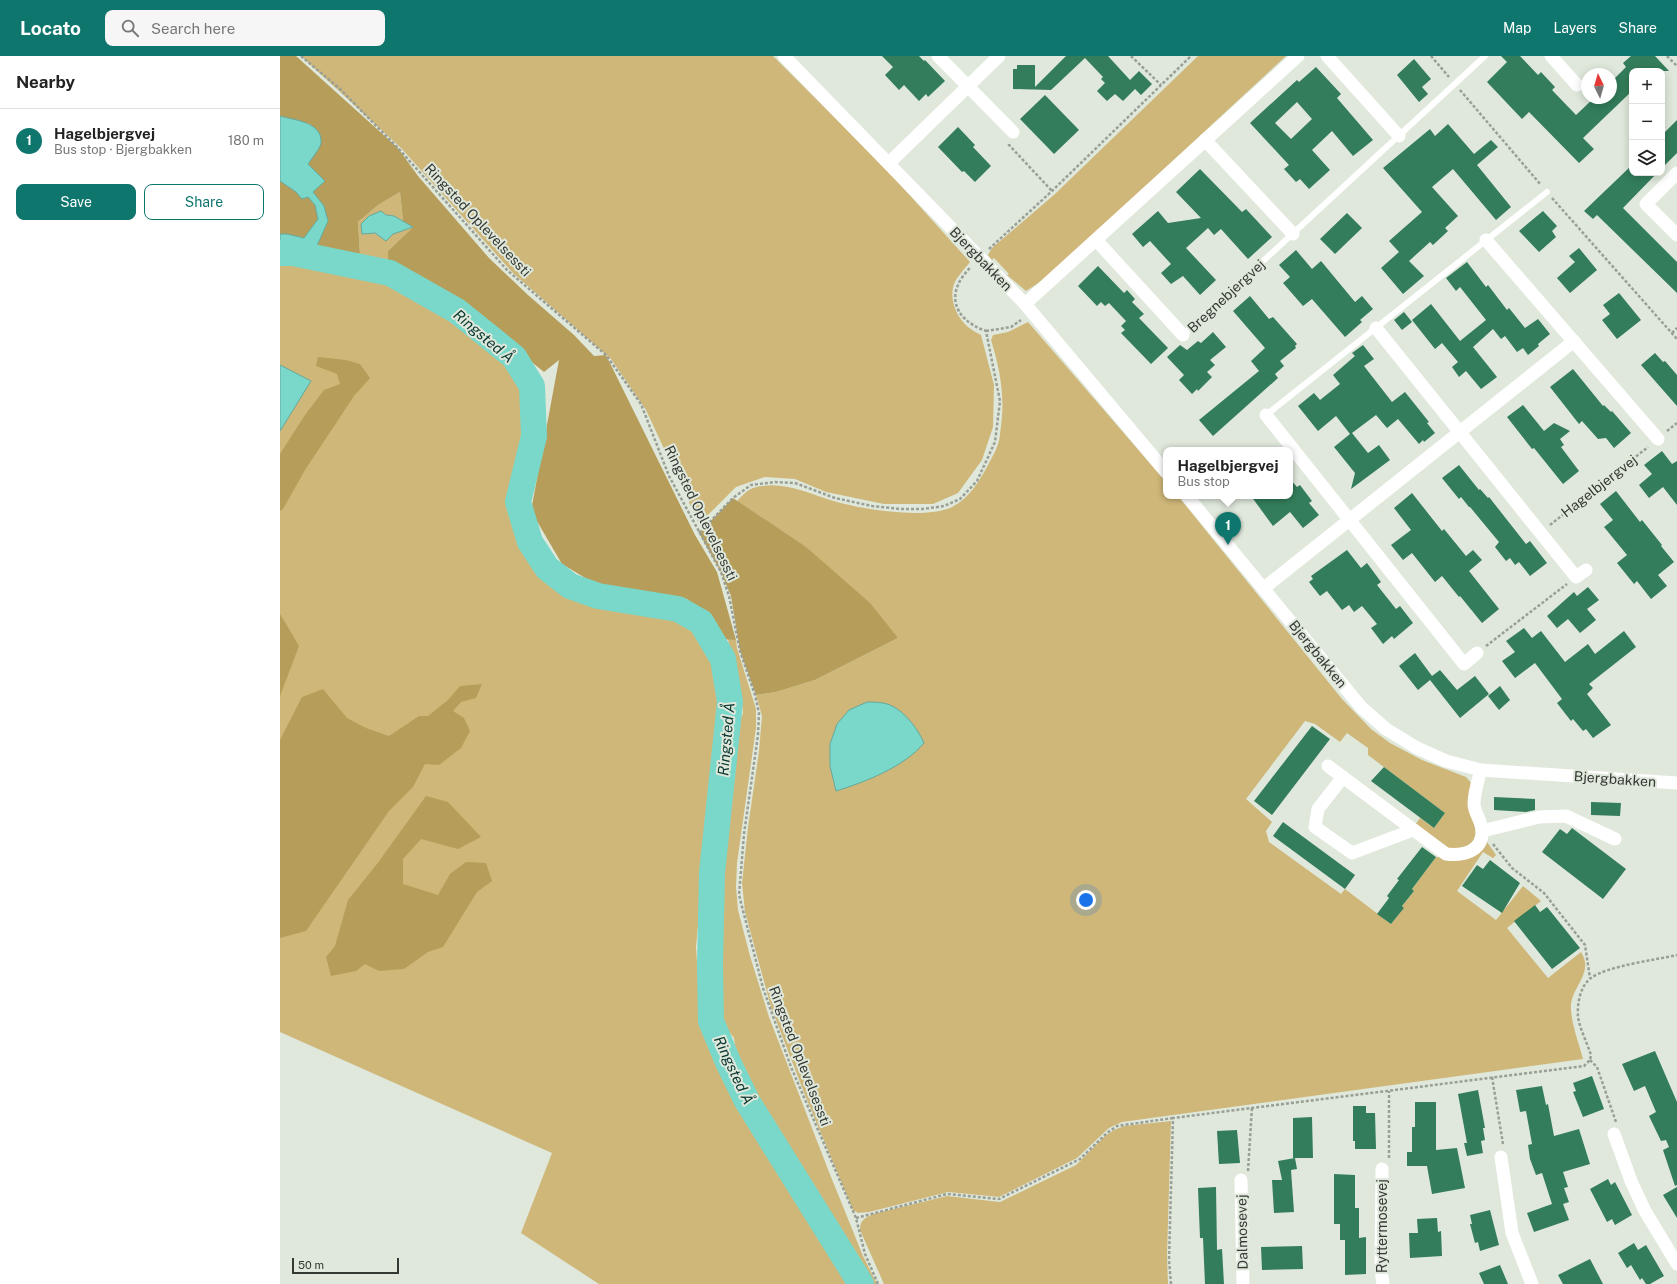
<!DOCTYPE html>
<meta charset="utf-8">
<style>
:root{--surface:#fff;--page:#f6f6f6;--text:#222;--muted:#767676;--line:#e0e0e0;--accent:#0f766e}
body{margin:0;font-family:"Public Sans",sans-serif;background:var(--page);color:var(--text)}
.controls{position:absolute;right:12px;top:12px;display:grid;overflow:hidden;border-radius:8px;box-shadow:0 2px 10px #0003}
.controls button{width:36px;height:36px;display:grid;place-items:center;padding:0;border:0;border-bottom:1px solid var(--line);background:var(--surface);color:var(--text);font:20px sans-serif}
.compass{position:absolute;left:1301px;top:12px;width:36px;height:36px;border-radius:50%;background:var(--surface);box-shadow:0 2px 10px #0003;rotate:355deg}
.scale{position:absolute;left:12px;bottom:10px;width:107px;box-sizing:border-box;padding-left:4px;border:2px solid #353934;border-top:0;font-size:11px;line-height:14px;white-space:nowrap;color:#353934;-webkit-text-stroke:3px #dfe8db;paint-order:stroke}
.you{position:absolute;left:806px;top:844px;width:14px;height:14px;margin:-10px;border:3px solid #fff;border-radius:50%;background:#1a73e8;box-shadow:0 0 0 6px #1a73e833}
.badge{display:grid;place-items:center;width:26px;height:26px;border-radius:50%;background:var(--accent);color:#fff;font-size:13px;font-weight:700}
.pin{position:absolute;translate:-50% -33px;filter:drop-shadow(0 1px 2px #0008)}
.pin::after{content:'';position:absolute;top:21px;width:14px;height:12px;background:inherit;clip-path:polygon(0 0,100% 0,50% 100%)}
.popup{position:absolute;left:883px;top:391px;width:130px;height:52px;box-sizing:border-box;display:grid;place-content:center;border-radius:8px;background:var(--surface);filter:drop-shadow(0 1px 3px #0005);font-size:13px;white-space:nowrap;color:var(--muted)}
.popup b{font-size:15px;color:var(--text)}
.popup::after{content:'';position:absolute;left:50%;top:100%;margin-left:-8px;border:8px solid transparent;border-top-color:var(--surface)}
.list{margin:0;padding:0;list-style:none}
h2{display:flex;justify-content:space-between;align-items:center;height:52px;margin:0;padding:0 16px;font-size:17px}
h2 small{font-size:13px;font-weight:400;color:var(--muted)}
.list li{display:grid;grid-template-columns:26px 1fr auto;gap:12px;align-items:center;box-sizing:border-box;height:64px;padding:0 16px;border-top:1px solid var(--line)}
.list b{display:block;font-size:15px;white-space:nowrap}
.list p{margin:0;font-size:13px;white-space:nowrap;color:var(--muted)}
.list em{font-size:13px;font-style:normal;color:var(--muted)}
.actions{display:flex;gap:8px;padding:12px 16px}
.actions a{flex:1;padding:9px 0;border:1px solid var(--accent);border-radius:8px;text-align:center;font-size:14px;color:var(--accent)}
.actions .main{background:var(--accent);color:#fff}
.icon{flex:none;width:22px;height:22px;fill:none;stroke:currentColor;stroke-width:2;stroke-linecap:round;stroke-linejoin:round}
.map{position:relative;flex:none;width:1397px;height:1228px;overflow:hidden}
header{display:flex;align-items:center;gap:24px;box-sizing:border-box;height:56px;padding:0 20px;background:var(--accent);color:#fff}
header strong{font-size:19px}
nav{display:flex;gap:22px;margin-inline-start:auto;font-size:14px}
.search{width:280px;height:36px;background:var(--page);display:flex;align-items:center;gap:10px;box-sizing:border-box;padding:0 14px;border-radius:8px;color:var(--muted);font-size:15px}
main{display:flex}
aside{flex:1;background:var(--surface)}
.map>svg:first-child{display:block}
.green{fill:#cfb779}
.forest{fill:#b69d59}
.water{fill:#79d8ca;stroke:#65a89d}
.lines{fill:none;stroke-linecap:round;stroke-linejoin:round}
.river{stroke:#79d8ca;stroke-width:26}
.building{fill:#337d5a;fill-rule:evenodd}
.path{stroke:#999f96;stroke-width:2.5;stroke-dasharray:3 2;stroke-linecap:butt}
.lane{stroke:#fff;stroke-width:6}
.street{stroke:#fff;stroke-width:13}
.labels{text-anchor:middle;dominant-baseline:central;stroke-width:4;stroke-linejoin:round;paint-order:stroke}
.street-label{font-size:14px;fill:#353934;stroke:#dfe8db}
.water-label{font-size:15px;font-style:italic;fill:#0a3833;stroke:#dfe8db}
</style>
<header>
<strong>Locato</strong>
<div class="search"><svg class="icon" aria-label="search" viewBox="0 0 24 24"><circle cx="10" cy="10" r="6"/><path d="M15 15l6 6"/></svg>Search here</div>
<nav><a>Map</a><a>Layers</a><a>Share</a></nav>
</header>
<main>
<aside>
<h2>Nearby<small></small></h2>
<ul class="list">
<li><span class="badge">1</span><div><b>Hagelbjergvej</b><p>Bus stop · Bjergbakken</p></div><em>180 m</em></li>
</ul>
<div class="actions"><a class="main">Save</a><a>Share</a></div>
</aside>
<div class="map">
<svg width="1397" height="1228" viewBox="0 0 1397 1228">
<rect width="100%" height="100%" fill="#dfe8db"/>
<!-- green -->
<g class="green">
<path d="M 21,0 L 493,0 L 605,112 L 690,206 C 686,211 676,222 674,228 C 669,243 676,261 688,271 C 692,274 697,277 701,279 L 714,329 L 713,371 L 702,404 L 678,437 L 653,448 L 604,448 L 546,436 L 515,423 L 485,421 L 456,431 L 419,468 L 366,354 L 331,303 L 233,217 L 121,92 Z"/>
<polygon points="918,0 1006,0 766,222 746,235 727,219 729,218 714,202 712,204 708,199 712,192 775,138"/>
<polygon points="120,136 123,165 114,160 106,159 82,178 95,177 106,184 113,178 133,171 108,195 108,207 80,198 78,166 98,149"/>
<polygon points="0,207 11,207 70,217 118,233 161,259 218,302 237,325 246,343 244,388 232,443 239,470 257,511 285,537 334,555 393,560 416,568 431,591 443,627 441,676 430,785 421,837 416,891 420,950 440,1012 509,1124 570,1228 319,1228 241,1177 272,1097 0,976"/>
<path d="M 748,266 L 886,426 L 886,440 L 898,440 L 1062,643 L 1091,673 L 1110,687 L 1142,704 L 1186,721 L 1192,728 L 1197,773 L 1196,781 L 1189,790 L 1178,794 L 1165,793 L 1135,769 L 1140,762 L 1154,772 L 1165,757 L 1088,699 L 1088,692 L 1067,677 L 1060,686 L 1035,668 L 1025,665 L 966,743 L 992,766 L 986,775 L 989,786 L 1061,838 L 1065,833 L 1111,868 L 1124,852 L 1122,850 L 1134,835 L 1132,833 L 1156,801 C 1161,801 1167,803 1172,804 C 1187,806 1199,796 1205,783 L 1216,799 L 1213,802 L 1203,796 L 1177,835 L 1216,864 L 1243,830 L 1261,845 L 1227,872 L 1268,922 L 1301,896 C 1314,916 1293,930 1291,948 C 1290,965 1299,987 1303,1003 L 842,1066 L 829,1072 L 797,1102 L 719,1141 L 668,1136 L 589,1156 L 578,1157 L 573,1154 L 525,1039 L 491,951 L 465,856 L 462,827 L 468,771 L 479,695 L 482,660 L 476,639 L 496,636 L 535,624 L 618,582 L 525,490 L 457,445 C 461,441 467,434 473,432 C 500,424 525,436 550,444 C 579,453 645,464 672,451 C 690,442 700,424 709,407 C 712,401 716,395 718,388 C 720,383 720,376 721,370 C 725,340 720,313 711,284 L 713,279 L 728,276 Z"/>
<polygon points="448,583 456,584 457,592 476,653 476,672 457,807 456,831 458,854 470,900 489,961 549,1116 583,1200 597,1228 588,1228 507,1091 474,1042 465,1017 457,1008 454,982 437,961 439,954 439,918 436,867 437,834 457,672 463,657 462,647 456,628"/>
<path d="M 891,1065 L 887,1200 L 888,1228 L 604,1228 L 580,1174 C 580,1164 585,1162 593,1158 L 667,1140 L 720,1146 L 796,1109 L 825,1080 L 834,1074 L 844,1070 Z"/>
</g>
<!-- forest -->
<g class="forest">
<path d="M 0,0 L 16,0 L 118,92 L 138,120 L 209,202 L 248,239 L 294,279 L 314,300 L 326,299 L 415,479 L 437,516 L 456,584 L 440,583 L 430,564 L 407,543 L 327,535 L 282,508 L 251,455 L 279,304 L 264,316 C 228,288 198,253 158,230 C 143,221 125,214 108,207 L 108,195 L 133,171 L 123,165 L 120,136 L 98,149 L 78,166 L 80,198 L 36,192 L 48,165 L 44,150 L 33,136 L 28,108 L 41,87 L 30,68 L 0,60 Z"/>
<polygon points="0,125 16,136 22,143 28,141 35,149 38,163 24,182 7,178 0,178"/>
<polygon points="38,301 66,304 80,308 90,322 74,340 25,414 3,453 0,455 0,398 25,359 44,334 60,328 57,318 36,310"/>
<polygon points="453,442 525,490 590,547 618,582 535,624 496,636 476,639 460,595 451,540 441,516 419,477"/>
<polygon points="0,558 19,590 0,640"/>
<polygon points="202,628 196,642 181,646 173,655 184,662 190,675 181,692 159,709 145,708 133,731 109,755 26,875 0,882 0,684 22,641 43,633 67,662 86,672 109,680 139,660 148,660 168,644 180,630"/>
<polygon points="146,740 168,746 201,781 178,793 141,783 123,803 123,828 158,839 170,818 186,806 206,807 212,825 197,836 163,891 148,896 124,913 99,915 85,908 76,915 51,920 46,901 55,890 68,844 97,808"/>
</g>
<!-- water -->
<g class="water">
<path d="M 0,60 C 14,64 43,66 41,87 C 40,93 32,102 28,108 L 45,125 L 33,136 L 44,150 L 48,165 L 36,192 L 0,191 L 0,178 L 7,178 L 24,182 L 38,163 L 35,149 L 28,141 L 22,143 L 16,136 L 0,125 Z"/>
<polygon points="101,155 106,159 114,160 133,171 113,178 106,185 95,177 82,178 81,168 89,160"/>
<polygon points="0,309 31,325 0,375"/>
<path d="M 587,646 C 592,646 597,646 603,647 C 621,650 637,671 644,687 C 624,711 585,726 556,735 L 550,710 L 550,688 L 557,668 L 569,654 Z"/>
</g>
<g class="lines">
<!-- river -->
<polyline class="river" points="0,197 13,197 110,217 177,255 234,301 252,330 254,380 238,446 250,486 267,512 290,530 318,540 398,553 421,566 443,603 450,646 432,817 430,909 431,965 448,1006 467,1045 581,1228"/>
</g>
<!-- building -->
<g class="building">
<polygon points="602,0 639,0 644,5 645,4 665,25 648,41 646,38 639,45 624,29 619,34 605,19 613,11"/>
<polygon points="786,0 828,0 850,24 859,15 872,28 861,39 855,33 843,45 835,38 827,45 817,35 825,27 821,23 823,21 805,2 771,34 733,33 733,13 737,13 737,9 755,9 755,31"/>
<polygon points="1221,0 1240,0 1258,19 1261,16 1275,31 1272,34 1296,59 1314,42 1331,42 1331,26 1346,11 1343,7 1351,0 1375,0 1389,15 1352,15 1352,35 1303,82 1314,93 1299,107 1249,56 1242,63 1207,26 1227,6"/>
<polygon points="1134,3 1151,23 1142,31 1148,38 1139,46 1117,19"/>
<path d="M 1036,11 L 1061,38 L 1057,42 L 1093,84 L 1073,100 L 1052,75 L 1032,94 L 1050,114 L 1029,133 L 1020,123 L 1016,126 L 1004,113 L 1009,109 L 970,67 L 1017,24 L 1019,26 ZM 1017,46 L 1032,63 L 1011,83 L 995,67 Z"/>
<polygon points="765,39 799,74 774,98 740,63"/>
<polygon points="1397,64 1397,97 1382,112 1382,79"/>
<polygon points="1168,68 1194,98 1211,84 1218,91 1197,109 1231,151 1216,164 1173,113 1152,131 1178,160 1165,172 1168,175 1153,189 1150,186 1129,205 1144,220 1123,238 1101,212 1119,196 1109,185 1142,156 1103,112 1150,73 1155,80"/>
<polygon points="678,71 695,89 693,91 711,110 695,126 684,115 682,116 658,91"/>
<polygon points="1352,109 1352,117 1377,117 1343,152 1397,206 1397,237 1317,159 1313,163 1304,155"/>
<polygon points="920,113 962,156 966,153 992,181 968,203 941,173 934,179 928,172 906,192 936,224 920,239 903,220 891,228 881,217 891,208 870,185 863,191 852,178 878,155 888,167 921,162 896,136"/>
<polygon points="1263,155 1277,170 1272,175 1276,181 1259,196 1239,175"/>
<polygon points="1067,157 1082,172 1055,198 1040,183"/>
<polygon points="1299,192 1317,214 1290,237 1277,222 1295,206 1289,200"/>
<polygon points="1016,194 1032,213 1041,205 1075,246 1082,240 1093,253 1080,264 1082,266 1065,281 1032,243 1023,250 1003,227 1010,221 999,209"/>
<polygon points="1187,206 1206,231 1208,229 1227,254 1229,252 1245,272 1258,263 1270,278 1258,288 1259,290 1248,299 1243,292 1237,296 1225,280 1221,283 1213,273 1193,291 1217,321 1201,333 1186,315 1179,321 1172,311 1178,306 1162,287 1155,293 1132,264 1151,248 1180,285 1206,264 1180,231 1176,235 1166,222"/>
<polygon points="818,210 844,237 847,234 855,243 852,246 864,258 859,262 888,292 871,308 841,277 845,274 841,270 846,265 829,247 825,250 821,246 817,250 798,230"/>
<polygon points="1339,237 1361,264 1337,283 1322,264 1330,258 1323,249"/>
<polygon points="970,240 989,263 993,261 1017,288 1015,290 1016,292 1000,305 1004,310 995,318 998,322 933,380 919,364 979,315 971,305 985,292 953,255"/>
<polygon points="1124,256 1132,266 1122,274 1114,264"/>
<polygon points="933,276 946,291 930,304 935,309 927,316 932,321 918,335 917,333 912,338 899,324 904,319 887,301 900,289 907,294 918,285 921,287"/>
<polygon points="1083,289 1094,303 1084,310 1112,346 1125,336 1149,366 1147,367 1155,377 1144,386 1143,384 1139,388 1118,363 1107,372 1096,359 1072,377 1088,397 1099,389 1110,404 1071,433 1075,417 1054,391 1070,378 1056,360 1038,375 1018,350 1034,337 1040,344 1060,328 1053,319 1075,300 1072,297"/>
<polygon points="1375,297 1383,306 1385,305 1397,319 1397,350 1361,309"/>
<polygon points="1293,313 1323,350 1324,349 1331,356 1332,355 1351,377 1334,392 1326,382 1318,383 1302,365 1299,368 1270,331"/>
<polygon points="1243,349 1264,375 1274,367 1290,375 1280,383 1284,389 1281,391 1299,415 1283,428 1254,392 1252,393 1227,361"/>
<polygon points="1382,395 1392,408 1397,405 1397,449 1383,431 1369,442 1359,429 1372,418 1364,409"/>
<polygon points="1179,409 1199,434 1200,433 1208,442 1209,441 1246,488 1250,485 1267,507 1250,520 1239,506 1235,509 1230,502 1226,505 1215,491 1219,486 1190,451 1189,451 1181,441 1179,443 1162,422"/>
<polygon points="1010,423 1017,431 1020,429 1032,445 1029,447 1039,459 1023,472 1010,456 993,470 971,440 1010,440"/>
<polygon points="1336,435 1360,466 1362,464 1382,489 1381,490 1394,506 1378,519 1387,530 1371,543 1357,525 1354,528 1337,507 1347,499 1324,471 1333,464 1320,448"/>
<polygon points="1132,437 1162,475 1164,473 1186,500 1193,494 1202,504 1189,515 1219,553 1202,567 1180,540 1179,541 1162,520 1155,526 1132,497 1123,504 1111,489 1131,474 1114,452"/>
<polygon points="1067,494 1081,512 1087,507 1101,526 1097,529 1116,553 1120,550 1133,567 1114,583 1112,580 1103,588 1091,572 1097,568 1082,550 1074,556 1069,549 1062,554 1047,535 1040,540 1029,526 1033,523 1031,520"/>
<polygon points="1308,531 1319,544 1307,553 1316,564 1300,577 1288,563 1277,572 1267,560 1294,536 1297,540"/>
<polygon points="1244,572 1252,582 1261,575 1285,606 1308,588 1315,598 1344,575 1356,591 1309,628 1313,632 1307,638 1331,669 1313,682 1306,673 1303,675 1293,663 1291,665 1277,647 1282,643 1255,607 1235,622 1222,605 1235,596 1226,585"/>
<polygon points="1135,597 1152,620 1160,614 1177,634 1195,620 1209,638 1180,662 1150,624 1138,634 1119,610"/>
<polygon points="1220,630 1230,644 1219,654 1208,640"/>
<polygon points="1032,670 1050,683 992,759 974,745"/>
<polygon points="1104,711 1165,757 1154,772 1091,725"/>
<polygon points="1214,741 1255,743 1255,754 1246,756 1214,754"/>
<polygon points="1311,746 1341,747 1340,760 1311,759"/>
<polygon points="1003,766 1075,819 1065,833 993,780"/>
<polygon points="1292,772 1346,813 1323,843 1262,796 1280,773 1287,778"/>
<polygon points="1142,791 1156,801 1132,833 1134,835 1122,850 1124,852 1111,868 1097,858 1109,842 1107,840 1119,824 1117,823"/>
<polygon points="1210,804 1240,827 1222,857 1182,830 1197,809 1203,813"/>
<polygon points="1255,849 1260,856 1267,851 1300,892 1272,913 1234,865"/>
<polygon points="1375,995 1397,1046 1397,1129 1395,1130 1383,1094 1389,1091 1386,1084 1381,1085 1369,1060 1376,1056 1365,1030 1354,1035 1342,1008"/>
<polygon points="1312,1020 1324,1053 1303,1061 1293,1036 1296,1035 1293,1027"/>
<polygon points="1262,1030 1266,1049 1268,1048 1274,1080 1299,1073 1310,1108 1283,1116 1288,1131 1284,1132 1289,1146 1283,1148 1289,1164 1254,1176 1247,1157 1272,1148 1262,1117 1256,1119 1250,1103 1248,1089 1252,1088 1246,1055 1240,1056 1236,1034"/>
<polygon points="1198,1034 1205,1072 1203,1072 1205,1084 1201,1085 1203,1097 1187,1100 1184,1087 1187,1087 1178,1038"/>
<polygon points="1135,1046 1156,1046 1156,1094 1177,1092 1185,1132 1152,1138 1147,1110 1127,1110 1127,1096 1132,1096 1132,1071 1135,1071"/>
<polygon points="1073,1050 1086,1050 1086,1057 1095,1057 1096,1093 1075,1093 1075,1085 1073,1085"/>
<polygon points="1032,1061 1033,1102 1015,1102 1017,1113 1011,1114 1014,1156 994,1157 992,1124 1002,1124 998,1105 1015,1102 1013,1102 1013,1062"/>
<polygon points="957,1074 960,1107 939,1108 937,1075"/>
<polygon points="1054,1118 1075,1119 1075,1152 1079,1152 1079,1182 1086,1181 1086,1218 1065,1219 1065,1184 1060,1184 1060,1168 1054,1168"/>
<polygon points="1328,1123 1331,1129 1335,1126 1352,1159 1335,1169 1332,1163 1327,1166 1310,1133"/>
<polygon points="936,1131 937,1194 942,1193 944,1228 925,1228 923,1182 920,1182 918,1132"/>
<polygon points="1397,1131 1397,1162 1383,1139"/>
<polygon points="1210,1154 1219,1189 1200,1195 1198,1186 1195,1187 1190,1168 1192,1168 1190,1159"/>
<polygon points="1157,1162 1158,1176 1161,1175 1162,1200 1130,1202 1129,1177 1138,1177 1137,1163"/>
<polygon points="1354,1187 1358,1194 1366,1189 1384,1220 1370,1228 1366,1228 1362,1222 1360,1224 1351,1209 1347,1212 1338,1197"/>
<polygon points="1022,1190 1023,1213 982,1214 981,1191"/>
<polygon points="1310,1203 1323,1228 1283,1228 1278,1219"/>
<polygon points="1220,1209 1228,1228 1204,1228 1199,1217"/>
</g>
<g class="lines">
<!-- path -->
<g class="path">
<polyline points="21,0 60,33 118,92 227,214 326,299 361,348 389,420 441,516 449,540 460,595 475,639 479,657 478,679 464,778 459,839 483,932 511,1011 576,1162 585,1198 598,1228"/>
<polyline points="851,0 881,29"/>
<polyline points="1151,0 1169,21"/>
<polyline points="1387,0 1397,10"/>
<polyline points="1180,34 1261,129"/>
<polyline points="729,88 729,89 772,135"/>
<polyline points="1272,142 1397,283"/>
<polyline points="709,193 772,135 911,0"/>
<polyline points="706,275 731,271 741,264"/>
<polyline points="1392,277 1397,272"/>
<polyline points="1387,375 1397,367"/>
<polyline points="1270,469 1368,391"/>
<path d="M 419,477 L 453,442 L 471,429 L 495,426 L 515,427 L 555,442 L 592,450 L 620,453 L 643,453 L 664,450 L 680,443 L 697,425 L 715,386 L 720,345 L 706,275 C 672,263 665,236 691,211"/>
<polyline points="1206,590 1287,528"/>
<polyline points="1213,788 1232,812 1264,837 1305,889 1310,922"/>
<polyline points="1310,1004 1317,1011 1336,1066"/>
<polyline points="1212,1021 1223,1088"/>
<polyline points="1109,1102 1109,1035"/>
<polyline points="968,1115 972,1051"/>
<polyline points="576,1162 667,1138 719,1143 800,1103 827,1077 837,1070 893,1062"/>
<path d="M 891,1228 L 889,1204 L 893,1062 L 1304,1010 L 1310,1004 L 1311,999 C 1307,987 1300,973 1298,961 C 1297,948 1300,930 1311,922 C 1327,910 1375,904 1397,899"/>
</g>
<!-- lane -->
<g class="lane">
<polyline points="903,279 1205,0"/>
<polyline points="986,359 1267,136"/>
</g>
<!-- street -->
<g class="street">
<polyline points="504,0 745,248 886,416"/>
<polyline points="658,0 733,76"/>
<polyline points="1047,0 1119,80"/>
<polyline points="1271,0 1297,29"/>
<polyline points="925,84 1013,178"/>
<polyline points="609,107 719,0"/>
<polyline points="1397,117 1366,148 1397,179"/>
<polyline points="816,184 903,279"/>
<polyline points="1206,184 1378,383"/>
<polyline points="745,248 1018,0"/>
<polyline points="1096,272 1296,521 1306,514"/>
<polyline points="986,359 1184,608 1197,597"/>
<polyline points="907,440 1081,651 1106,673 1137,692 1166,705 1201,714 1397,727"/>
<polyline points="984,532 1294,285"/>
<path d="M 1048,710 L 1166,798 C 1182,800 1203,796 1202,775 C 1202,765 1194,757 1194,748 C 1194,736 1198,725 1201,714"/>
<polyline points="1063,721 1038,753 1035,771 1072,797 1133,774"/>
<polyline points="1202,775 1259,761 1286,760 1335,783"/>
<polyline points="1334,1078 1351,1125 1365,1155 1397,1208"/>
<polyline points="1221,1101 1232,1177 1252,1228"/>
<polyline points="1102,1113 1101,1213 1103,1228"/>
<polyline points="961,1124 963,1228"/>
</g>
</g>
<g class="labels">
<!-- street labels -->
<g class="street-label">
<text transform="translate(198 164) rotate(47)">Ringsted Oplevelsessti</text>
<text transform="translate(701 203) rotate(46)">Bjergbakken</text>
<text transform="translate(946 240) rotate(-43)">Bregnebjergvej</text>
<text transform="translate(1319 430) rotate(-38)">Hagelbjergvej</text>
<text transform="translate(421 457) rotate(64)">Ringsted Oplevelsessti</text>
<text transform="translate(1038 598) rotate(51)">Bjergbakken</text>
<text transform="translate(1335 723) rotate(4)">Bjergbakken</text>
<text transform="translate(520 1000) rotate(69)">Ringsted Oplevelsessti</text>
<text transform="translate(1102 1170) rotate(-90)">Ryttermosevej</text>
<text transform="translate(962 1176) rotate(-91)">Dalmosevej</text>
</g>
<!-- water labels -->
<g class="water-label">
<text transform="translate(204 280) rotate(40)">Ringsted Å</text>
<text transform="translate(446 683) rotate(-85)">Ringsted Å</text>
<text transform="translate(454 1014) rotate(65)">Ringsted Å</text>
</g>
</g>
</svg>
<div class="controls">
<button>+</button>
<button>−</button>
<button><svg class="icon" aria-label="layers" viewBox="0 0 24 24"><path d="M12 4l9 5-9 5-9-5zM3 14l9 5 9-5"/></svg></button>
</div>
<svg class="compass" viewBox="-18 -18 36 36"><path d="M0-13l5 13h-10z" fill="#e53935"/><path d="M0 13l5-13h-10z" fill="#767676"/></svg>
<div class="scale">50 m</div>
<div class="you"></div>
<div class="pin badge" style="left:948px;top:489px">1</div>
<div class="popup"><b>Hagelbjergvej</b>Bus stop</div>
</div>
</main>
